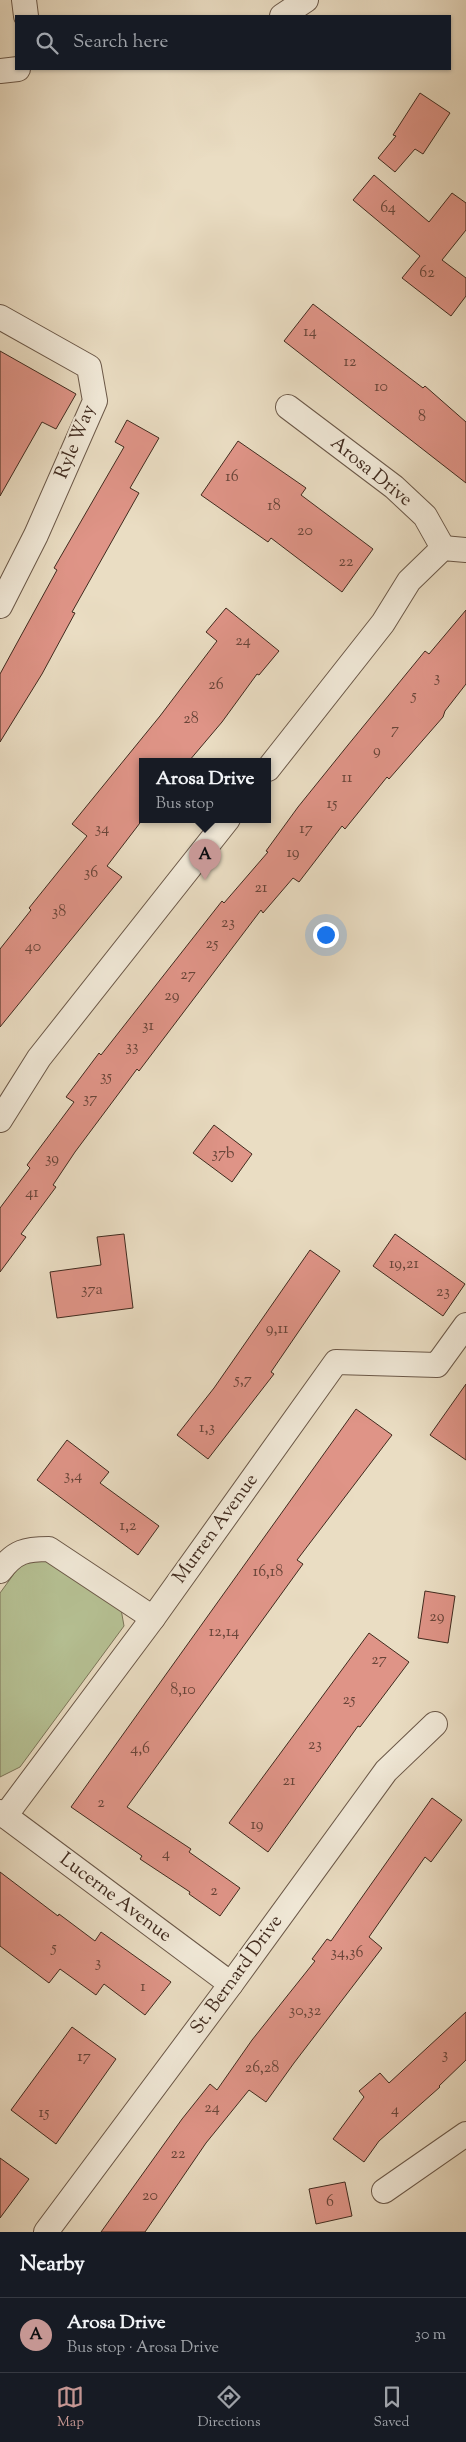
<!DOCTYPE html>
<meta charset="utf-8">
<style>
:root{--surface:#171b24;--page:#20242c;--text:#f1f3f6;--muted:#9ea1a6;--line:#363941;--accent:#c59692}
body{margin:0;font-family:"Sorts Mill Goudy",serif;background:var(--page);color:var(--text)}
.you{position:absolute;left:325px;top:934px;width:18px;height:18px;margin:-12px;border:4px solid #fff;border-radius:50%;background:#1a73e8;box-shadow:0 0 0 8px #1a73e833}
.badge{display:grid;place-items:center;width:32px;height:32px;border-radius:50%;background:var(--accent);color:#111;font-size:16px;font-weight:700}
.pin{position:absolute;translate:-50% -41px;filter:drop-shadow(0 1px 2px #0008)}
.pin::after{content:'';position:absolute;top:26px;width:18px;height:15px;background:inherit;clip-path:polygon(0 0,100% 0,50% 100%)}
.popup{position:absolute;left:139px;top:758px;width:132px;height:65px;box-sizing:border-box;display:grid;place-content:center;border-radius:0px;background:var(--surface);filter:drop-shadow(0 1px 4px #0005);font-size:16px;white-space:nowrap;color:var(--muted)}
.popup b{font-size:19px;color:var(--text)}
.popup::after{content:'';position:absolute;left:50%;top:100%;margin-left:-10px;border:10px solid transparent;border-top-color:var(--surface)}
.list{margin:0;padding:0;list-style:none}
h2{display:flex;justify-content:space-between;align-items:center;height:65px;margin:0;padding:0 20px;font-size:21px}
h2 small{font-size:16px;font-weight:400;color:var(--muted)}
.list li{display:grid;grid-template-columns:32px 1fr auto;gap:15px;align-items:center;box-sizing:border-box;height:75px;padding:0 20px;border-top:1px solid var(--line)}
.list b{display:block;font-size:19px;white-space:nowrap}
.list p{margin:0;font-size:16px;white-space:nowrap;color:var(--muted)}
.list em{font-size:16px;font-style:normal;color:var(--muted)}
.icon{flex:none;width:28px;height:28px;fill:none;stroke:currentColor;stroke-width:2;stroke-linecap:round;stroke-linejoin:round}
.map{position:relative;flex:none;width:466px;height:2232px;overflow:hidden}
.search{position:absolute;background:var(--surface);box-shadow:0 1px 4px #0004;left:15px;right:15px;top:15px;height:55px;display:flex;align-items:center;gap:12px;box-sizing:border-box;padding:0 18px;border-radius:0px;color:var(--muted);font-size:19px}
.sheet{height:140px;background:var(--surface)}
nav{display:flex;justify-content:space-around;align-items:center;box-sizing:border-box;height:70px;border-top:1px solid var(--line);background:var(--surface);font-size:14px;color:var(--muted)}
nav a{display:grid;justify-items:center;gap:2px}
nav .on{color:var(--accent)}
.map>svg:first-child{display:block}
.green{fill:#b6c194;stroke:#7c765a}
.building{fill:#df9487;stroke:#412b1f}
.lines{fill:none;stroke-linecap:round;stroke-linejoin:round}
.street-casing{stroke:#6b5848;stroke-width:26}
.street{stroke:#f1e9d8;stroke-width:24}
.labels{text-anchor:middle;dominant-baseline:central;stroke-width:4.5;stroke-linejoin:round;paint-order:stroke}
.number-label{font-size:16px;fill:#684539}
.street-label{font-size:19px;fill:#412b1f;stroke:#f1e9d8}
</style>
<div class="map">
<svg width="466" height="2232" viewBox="0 0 466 2232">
<rect width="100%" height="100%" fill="#eaddc3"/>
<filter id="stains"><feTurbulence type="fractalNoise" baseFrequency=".004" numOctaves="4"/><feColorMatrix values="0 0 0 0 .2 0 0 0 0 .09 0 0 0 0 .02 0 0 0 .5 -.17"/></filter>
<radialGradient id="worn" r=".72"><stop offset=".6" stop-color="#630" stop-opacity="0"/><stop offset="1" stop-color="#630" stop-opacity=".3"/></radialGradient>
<!-- green -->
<polygon class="green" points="33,1558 49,1559 121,1609 124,1626 20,1767 0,1777 0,1593 19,1567"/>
<!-- building -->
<g class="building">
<polygon points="420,93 450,113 423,154 415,149 395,172 378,158 396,136 393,135"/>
<polygon points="374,175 429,222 452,193 466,203 466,230 442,260 466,278 466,296 451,316 402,278 420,256 353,200"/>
<polygon points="313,304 423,388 425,386 466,422 466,483 284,341"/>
<polygon points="0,351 76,394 56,429 42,422 0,496"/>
<polygon points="127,420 159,438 130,488 139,493 72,612 75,613 42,674 0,742 0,674 57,570 54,568 124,447 115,442"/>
<polygon points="238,441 306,488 301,495 373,549 342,592 271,538 268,542 201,495"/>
<polygon points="226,608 279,651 259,675 257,674 222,722 189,761 142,761 143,819 107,866 122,877 0,1027 0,949 31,910 29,908 87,836 72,824 160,716 217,641 206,632"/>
<polygon points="466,610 466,684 445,711 443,717 389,779 387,777 345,829 342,826 299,882 293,878 263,913 261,910 139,1071 137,1069 75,1152 53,1185 56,1187 21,1234 26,1237 0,1272 0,1208 30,1168 27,1165 74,1102 66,1097 99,1053 101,1055 222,901 224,903 268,852 266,851 298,807 348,745 425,651 429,654"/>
<polygon points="214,1125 252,1154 232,1182 193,1153"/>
<polygon points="124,1234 133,1308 57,1318 50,1272 101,1265 97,1237"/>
<polygon points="395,1234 465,1284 443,1316 373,1266"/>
<polygon points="310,1250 340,1271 271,1372 274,1374 208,1459 177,1435 214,1388"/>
<polygon points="466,1384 466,1460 430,1435"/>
<polygon points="356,1409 392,1435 297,1560 303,1564 127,1807 191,1849 189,1852 240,1888 220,1916 189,1894 190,1892 140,1859 142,1856 71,1807"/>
<polygon points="67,1440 109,1472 100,1483 159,1526 138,1555 37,1480"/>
<polygon points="425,1591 455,1596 448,1643 418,1638"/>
<polygon points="369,1633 409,1662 360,1727 358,1726 268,1852 229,1823"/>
<polygon points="432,1798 462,1820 431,1862 425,1857 369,1937 382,1948 294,2063 266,2102 249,2090 206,2143 145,2232 101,2232 182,2119 210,2084 217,2090 252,2040 315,1961 312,1959 327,1939 331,1941"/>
<polygon points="0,1872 58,1916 59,1914 95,1941 101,1932 171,1982 145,2015 104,1984 96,1995 60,1969 49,1983 0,1946"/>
<polygon points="466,2012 466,2060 439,2086 440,2087 379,2141 364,2162 333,2139 364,2097 359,2091 380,2073 389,2083"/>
<polygon points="72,2027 116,2059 56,2144 11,2110"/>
<polygon points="0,2158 29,2179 0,2218"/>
<polygon points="345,2182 352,2216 316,2224 309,2189"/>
</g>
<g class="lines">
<!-- street casing -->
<g class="street-casing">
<g id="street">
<polyline points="24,0 26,16"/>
<polyline points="282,16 306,0"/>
<polyline points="0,71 18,69"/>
<polyline points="0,317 89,367 95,401 36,535 0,606"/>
<polyline points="288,407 394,487 425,516 443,548"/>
<polyline points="268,769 383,623 409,581 443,548 466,550"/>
<polyline points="0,1120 39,1058 228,819"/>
<path d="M 0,1571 C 15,1551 26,1549 49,1549 L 153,1618"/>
<polyline points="0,1812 231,1984"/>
<polyline points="5,1816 153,1618 336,1362 437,1365 466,1325"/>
<polyline points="384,2191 466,2134"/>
<polyline points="46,2232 231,1984 386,1771 435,1724"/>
</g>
</g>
<!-- street -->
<use href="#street" class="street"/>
</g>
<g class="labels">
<!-- number labels -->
<g class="number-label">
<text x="388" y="208">64</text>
<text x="427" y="273">62</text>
<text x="310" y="332">14</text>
<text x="350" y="362">12</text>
<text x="381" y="387">10</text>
<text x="422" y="417">8</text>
<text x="232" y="477">16</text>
<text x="274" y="506">18</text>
<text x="305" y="531">20</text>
<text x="346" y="562">22</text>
<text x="243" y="641">24</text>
<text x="437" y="678">3</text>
<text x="216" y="685">26</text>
<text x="414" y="696">5</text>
<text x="191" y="719">28</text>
<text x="395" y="730">7</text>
<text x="377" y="751">9</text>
<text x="347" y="778">11</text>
<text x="332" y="804">15</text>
<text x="102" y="829">34</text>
<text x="306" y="829">17</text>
<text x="293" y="853">19</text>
<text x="91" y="873">36</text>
<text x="261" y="888">21</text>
<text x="59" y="912">38</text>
<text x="228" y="923">23</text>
<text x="212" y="944">25</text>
<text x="33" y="947">40</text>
<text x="188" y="975">27</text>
<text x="172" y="996">29</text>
<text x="148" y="1026">31</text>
<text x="132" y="1047">33</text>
<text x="106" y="1077">35</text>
<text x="90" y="1099">37</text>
<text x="223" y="1154">37b</text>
<text x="52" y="1159">39</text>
<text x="32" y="1193">41</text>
<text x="404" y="1264">19,21</text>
<text x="92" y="1290">37a</text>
<text x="443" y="1292">23</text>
<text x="277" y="1329">9,11</text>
<text x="243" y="1380">5,7</text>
<text x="207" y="1428">1,3</text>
<text x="73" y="1476">3,4</text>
<text x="128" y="1526">1,2</text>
<text x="268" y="1572">16,18</text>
<text x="437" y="1617">29</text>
<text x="224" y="1632">12,14</text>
<text x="379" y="1660">27</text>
<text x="183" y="1690">8,10</text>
<text x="349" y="1700">25</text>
<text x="315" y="1745">23</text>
<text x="140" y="1749">4,6</text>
<text x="289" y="1781">21</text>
<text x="101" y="1803">2</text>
<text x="257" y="1825">19</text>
<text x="166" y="1854">4</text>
<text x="214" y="1891">2</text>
<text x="54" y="1948">5</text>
<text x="347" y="1953">34,36</text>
<text x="98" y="1963">3</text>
<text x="143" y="1987">1</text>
<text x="305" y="2011">30,32</text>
<text x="445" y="2055">3</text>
<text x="84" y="2057">17</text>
<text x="262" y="2068">26,28</text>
<text x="212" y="2108">24</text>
<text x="395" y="2110">4</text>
<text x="44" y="2113">15</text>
<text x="178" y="2154">22</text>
<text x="150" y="2196">20</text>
<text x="330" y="2202">6</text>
</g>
<!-- street labels -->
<g class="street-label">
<text transform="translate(76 442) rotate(-68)">Ryle Way</text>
<text transform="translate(371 472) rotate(39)">Arosa Drive</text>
<text transform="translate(216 1529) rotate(-54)">Murren Avenue</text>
<text transform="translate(115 1898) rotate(37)">Lucerne Avenue</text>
<text transform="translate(237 1975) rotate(-54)">St. Bernard Drive</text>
</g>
</g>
<rect width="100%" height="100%" filter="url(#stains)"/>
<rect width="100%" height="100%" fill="url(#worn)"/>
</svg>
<div class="you"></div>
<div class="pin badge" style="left:205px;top:880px">A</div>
<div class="popup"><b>Arosa Drive</b>Bus stop</div>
<div class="search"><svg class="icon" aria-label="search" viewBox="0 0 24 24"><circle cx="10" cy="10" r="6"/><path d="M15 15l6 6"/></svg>Search here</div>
</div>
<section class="sheet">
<h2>Nearby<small></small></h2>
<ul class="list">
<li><span class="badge">A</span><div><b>Arosa Drive</b><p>Bus stop · Arosa Drive</p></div><em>30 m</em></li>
</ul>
</section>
<nav>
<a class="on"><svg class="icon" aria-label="map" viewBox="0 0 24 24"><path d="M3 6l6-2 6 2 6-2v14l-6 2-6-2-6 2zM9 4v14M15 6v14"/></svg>Map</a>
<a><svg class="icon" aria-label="directions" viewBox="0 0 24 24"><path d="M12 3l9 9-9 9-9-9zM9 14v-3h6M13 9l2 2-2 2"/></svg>Directions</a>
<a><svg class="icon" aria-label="saved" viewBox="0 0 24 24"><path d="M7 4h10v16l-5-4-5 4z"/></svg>Saved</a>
</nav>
